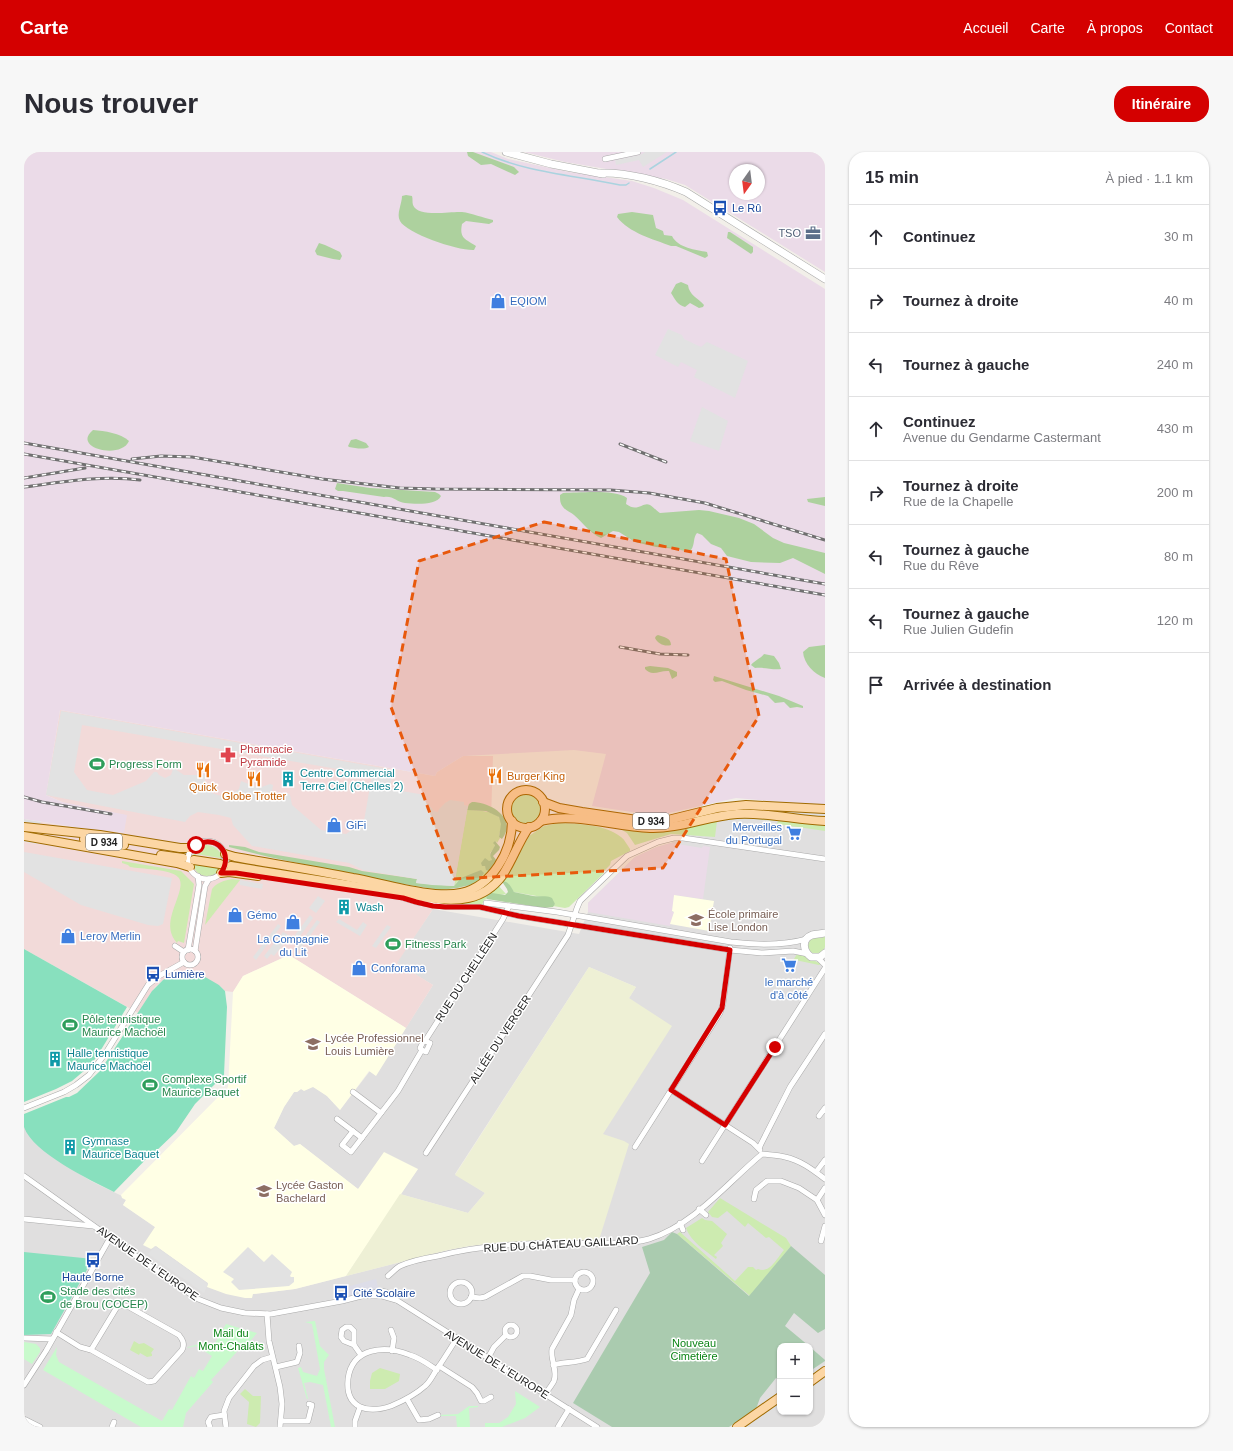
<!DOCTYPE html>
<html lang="fr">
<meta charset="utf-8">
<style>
:root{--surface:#fff;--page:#f7f7f7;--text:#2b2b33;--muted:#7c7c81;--line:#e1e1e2;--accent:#d40000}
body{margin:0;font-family:Arial,sans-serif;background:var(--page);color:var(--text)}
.controls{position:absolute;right:12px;bottom:12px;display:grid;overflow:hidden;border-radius:8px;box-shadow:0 1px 3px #0004}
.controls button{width:36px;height:36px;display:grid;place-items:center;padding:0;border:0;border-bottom:1px solid var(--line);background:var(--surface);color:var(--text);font:20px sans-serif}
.compass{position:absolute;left:705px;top:12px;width:36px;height:36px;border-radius:50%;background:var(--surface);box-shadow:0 1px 3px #0004;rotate:194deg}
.stop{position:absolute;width:12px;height:12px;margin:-9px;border:3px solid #d40000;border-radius:50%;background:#fff}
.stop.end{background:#d40000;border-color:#fff;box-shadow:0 1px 4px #0008}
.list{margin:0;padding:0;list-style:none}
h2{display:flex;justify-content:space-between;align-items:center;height:52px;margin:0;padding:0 16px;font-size:17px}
h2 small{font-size:13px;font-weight:400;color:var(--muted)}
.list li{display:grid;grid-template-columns:26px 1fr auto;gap:12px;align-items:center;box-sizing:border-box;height:64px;padding:0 16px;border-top:1px solid var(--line)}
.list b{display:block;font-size:15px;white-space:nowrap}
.list p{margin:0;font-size:13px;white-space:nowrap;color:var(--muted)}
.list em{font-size:13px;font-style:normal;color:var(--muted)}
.icon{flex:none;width:22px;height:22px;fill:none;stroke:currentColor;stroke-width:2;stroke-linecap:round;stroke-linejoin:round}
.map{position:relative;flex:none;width:801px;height:1275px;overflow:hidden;border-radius:16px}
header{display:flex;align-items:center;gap:24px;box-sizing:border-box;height:56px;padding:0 20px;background:var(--accent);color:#fff}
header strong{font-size:19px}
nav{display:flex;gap:22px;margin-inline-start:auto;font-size:14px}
.intro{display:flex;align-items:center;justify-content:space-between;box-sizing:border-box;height:96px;padding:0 24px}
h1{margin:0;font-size:28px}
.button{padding:10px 18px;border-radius:16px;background:var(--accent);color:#fff;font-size:14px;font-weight:700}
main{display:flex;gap:24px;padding:0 24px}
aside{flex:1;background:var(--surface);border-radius:16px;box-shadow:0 1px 3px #0004}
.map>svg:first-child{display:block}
.residential{fill:#e0dfdf;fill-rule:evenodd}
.commercial{fill:#f2dad9}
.industrial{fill:#ebdbe8;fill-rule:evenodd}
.education{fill:#ffffe5}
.farmland{fill:#eef0d5}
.grass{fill:#cdebb0;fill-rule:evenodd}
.forest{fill:#add19e}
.cemetery{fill:#aacbaf}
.park{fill:#c8facc}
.pitch{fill:#88e0be}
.parking{fill:#e2e2e2;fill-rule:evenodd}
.plaza{fill:#dddde8}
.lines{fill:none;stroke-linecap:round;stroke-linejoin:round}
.stream{stroke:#aad3df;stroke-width:1.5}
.primary-tunnel{stroke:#c8c6c1;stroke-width:8;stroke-dasharray:8 4;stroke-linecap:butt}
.minor-casing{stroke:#a9a9a9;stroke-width:6}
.tertiary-casing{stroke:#a9a9a9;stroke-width:8}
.primary-casing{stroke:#a06b00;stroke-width:10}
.minor{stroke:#fff;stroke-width:5}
.tertiary{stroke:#fff;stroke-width:7}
.primary{stroke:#fcd6a4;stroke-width:8}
.rail-casing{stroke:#707070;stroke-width:3}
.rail{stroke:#fff;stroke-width:1.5;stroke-dasharray:4.5;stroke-linecap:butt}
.route{stroke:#d40000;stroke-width:5}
.marked{fill:#e8590c;fill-opacity:0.2;stroke:#e8590c;stroke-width:3;stroke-dasharray:8 5;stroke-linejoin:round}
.labels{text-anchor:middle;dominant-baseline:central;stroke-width:3;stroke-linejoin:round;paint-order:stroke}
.shield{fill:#fff;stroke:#646464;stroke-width:1}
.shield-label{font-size:10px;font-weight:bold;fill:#222}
.transit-label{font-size:11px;fill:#164399;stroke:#fff;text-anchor:start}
.service-label{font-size:11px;fill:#4e5e75;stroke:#fff;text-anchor:end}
.shop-label{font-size:11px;fill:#366cbe;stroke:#fff;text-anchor:start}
.health-label{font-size:11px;fill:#be3a42;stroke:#fff;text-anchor:start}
.leisure-label{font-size:11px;fill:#27864d;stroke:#fff;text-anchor:start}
.culture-label{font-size:11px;fill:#0d838f;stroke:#fff;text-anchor:start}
.food-label{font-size:11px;fill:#c56008;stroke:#fff}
.education-label{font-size:11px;fill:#785e54;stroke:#fff;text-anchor:start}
.street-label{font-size:11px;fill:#222;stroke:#fff}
.park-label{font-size:11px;fill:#0c8416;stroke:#fff}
</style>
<header>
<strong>Carte</strong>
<nav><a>Accueil</a><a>Carte</a><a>À propos</a><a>Contact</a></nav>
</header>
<div class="intro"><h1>Nous trouver</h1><a class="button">Itinéraire</a></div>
<main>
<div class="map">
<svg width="801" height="1275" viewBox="0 0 801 1275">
<rect width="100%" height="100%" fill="#f2efe9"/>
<!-- residential -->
<g class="residential">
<path d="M 801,652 L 801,1275 L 0,1275 L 0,974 L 10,989 L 38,1011 L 67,1029 L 98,1044 L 102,1048 L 99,1053 L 131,1075 L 131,1093 L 184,1131 L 229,1142 L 271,1137 L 424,1098 L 445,1094 L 473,1091 L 533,1088 L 575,1088 L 578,982 L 616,923 L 605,846 L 612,835 L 565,815 L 431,1022 L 461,1041 L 444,1061 L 376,1042 L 394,1017 L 334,1037 L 276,992 L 270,994 L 250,976 L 260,955 L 270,940 L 273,940 L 277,937 L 280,938 L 289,934 L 303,944 L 316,958 L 346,919 L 352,923 L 409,833 L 372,811 L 409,757 L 555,782 L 564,760 L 564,751 L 611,705 L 633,695 L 647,691 L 680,671 ZM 756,1194 L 786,1194 L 786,1260 L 756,1260 Z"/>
<polygon points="0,667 17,670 13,692 0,690"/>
</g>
<!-- commercial -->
<polygon class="commercial" points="36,558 411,624 413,620 439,604 469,604 466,700 450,733 438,737 411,739 409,757 373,811 409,833 382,876 265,803 219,824 209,840 201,839 195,833 154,820 139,828 131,835 114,861 0,797 0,690 13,692 17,670 82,680 88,679 100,681 38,650 22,643"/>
<!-- industrial -->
<g class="industrial">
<polygon points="0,0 467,0 484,7 545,20 608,29 630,36 659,48 801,137 801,654 712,646 636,663 608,660 568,654 582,602 550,598 439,604 413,620 411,624 36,558 22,643 38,650 103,663 100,681 88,679 82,680 0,667"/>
<path d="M 500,0 L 801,0 L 801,120 L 661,33 L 642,27 L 541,10 ZM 711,18 L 735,18 L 735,42 L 711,42 Z"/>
<polygon points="647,691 678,696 679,694 686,695 679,747 650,743 648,760 650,760 646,774 564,760 564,751 611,705 633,695"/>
</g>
<!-- education -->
<g class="education">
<polygon points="650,743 690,749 685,779 646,772 650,760 648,759"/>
<polygon points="265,803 382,876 352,924 345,919 316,958 303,944 289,935 280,939 277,937 273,940 270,940 260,955 250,976 270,994 276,992 334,1037 360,1000 394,1017 322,1124 271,1137 229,1142 228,1146 221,1146 202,1142 183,1135 184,1131 132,1094 127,1097 119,1093 131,1075 99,1053 102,1048 98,1046 97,1043 204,935 209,840 219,824"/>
</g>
<!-- farmland -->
<polygon class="farmland" points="565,815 612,835 605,846 648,874 579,982 600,989 605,992 575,1088 533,1088 473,1091 445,1094 424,1098 322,1124 376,1042 444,1061 461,1041 431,1023"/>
<!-- grass -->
<g class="grass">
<circle cx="502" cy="657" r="15"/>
<path d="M 443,658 C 452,658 475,659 477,669 C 478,673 476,680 475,684 L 476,686 L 473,691 L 472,689 L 470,696 L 466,701 L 468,708 L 461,714 L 465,719 C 462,726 453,730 446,733 L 450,730 L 457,718 L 433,730 L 430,734 Z"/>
<polygon points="719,663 801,670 801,679 753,672 754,669 719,666 693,669 691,685 647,682 611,693 603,681 595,676"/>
<path d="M 535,671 C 554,672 581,672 597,685 C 601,688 603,693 606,697 L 606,699 L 587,709 L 586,713 L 579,720 L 580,721 L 545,755 L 541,756 L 529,754 L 531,752 L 518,745 L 490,740 L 482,730 L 479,729 L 505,684 L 520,674 Z"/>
<path d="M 179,693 C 199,691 207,716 189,723 C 170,730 159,702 179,693 ZM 172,702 L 196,706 L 195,714 L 170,710 Z"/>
<path d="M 98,709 L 157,719 L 170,732 L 160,791 L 154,789 L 153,791 C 138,774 152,755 156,737 C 157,733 157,728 154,725 C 146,717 117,717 106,715 L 104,713 L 98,711 Z"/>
<path d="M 208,727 L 216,728 L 181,773 L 188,737 C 192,731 201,728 208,727 Z"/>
<polygon points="473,732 482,742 462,745 463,747 460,748 458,753 447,752 428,754 411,752 428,752"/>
<polygon points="801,785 801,795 798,800 790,802 786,799 784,794 786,788 791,786"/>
<path d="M 773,802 C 779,803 791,809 797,812 L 795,813 L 771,808 L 770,807 Z"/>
<path d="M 696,1046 L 762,1086 L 767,1094 L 726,1144 L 653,1082 L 656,1080 L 711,1129 L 724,1115 L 729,1115 L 732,1118 L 734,1117 C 746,1122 753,1106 760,1098 L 745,1085 L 742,1086 L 724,1071 L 721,1075 L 703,1059 L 694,1066 L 688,1065 L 684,1060 Z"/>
<path d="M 678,1066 L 681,1068 L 688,1069 L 703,1082 L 697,1091 L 699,1094 L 690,1103 L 693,1105 L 692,1107 C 681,1098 667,1090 662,1076 Z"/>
<polygon points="110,1189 115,1192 120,1191 130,1197 127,1201 128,1202 128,1204 123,1205 116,1201 115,1203 106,1198"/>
<polygon points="356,1216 376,1222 375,1229 361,1237 346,1237 346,1229 348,1221"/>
<polygon points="221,1237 229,1244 237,1244 236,1271 232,1275 223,1272 225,1250 216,1242"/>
</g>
<!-- forest -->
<g class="forest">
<polygon points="443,0 449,0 490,15 495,20 491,23 467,12 457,13 444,4"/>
<path d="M 382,43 L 388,44 C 389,47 388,50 389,53 C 394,66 427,59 438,60 C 448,61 459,66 469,68 L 469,70 L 465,72 L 442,69 L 438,72 C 435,87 442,87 452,94 L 450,98 C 435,99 383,82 376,69 C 372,62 378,52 378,44 Z"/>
<path d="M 608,60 L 629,63 L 632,76 L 639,79 L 640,83 L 648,84 C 654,96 672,98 683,100 L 684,104 L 681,106 L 652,94 L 647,94 C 629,87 605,81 593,65 L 594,62 Z"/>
<polygon points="704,80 706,80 729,95 729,100 727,102 703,86"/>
<polygon points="295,91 301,93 316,100 318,104 316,108 309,107 293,103 291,99"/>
<path d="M 657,130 L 664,133 C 665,143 674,146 680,153 L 679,155 L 675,156 L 666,151 L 661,155 C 653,153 651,147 647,141 L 652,132 Z"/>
<path d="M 69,278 C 81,279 96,281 105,289 C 97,308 47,296 69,278 Z"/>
<path d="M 332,287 L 342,291 L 345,295 C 340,298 331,296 325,295 L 324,294 L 327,288 Z"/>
<path d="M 313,331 L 346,336 L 411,340 L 415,342 L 417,344 C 412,354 390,352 381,351 C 373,350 368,343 360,345 L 319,339 L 314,339 L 311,337 Z"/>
<path d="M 539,341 C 555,341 591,337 603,346 L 602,352 C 614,361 619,349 626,353 C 629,355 633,359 636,361 L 675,358 L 685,359 L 715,366 L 730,372 L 749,386 L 760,391 L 801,401 L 801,422 L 769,406 L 756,411 L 727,410 L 703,404 L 697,396 L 687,392 L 678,383 L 673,381 C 669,385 671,393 667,398 L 661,399 L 653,397 L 632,395 L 611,390 L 595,380 L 589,379 L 577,386 C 566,381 559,371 550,363 C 547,360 542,359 539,355 C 536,351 536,348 536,343 Z"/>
<polygon points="801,345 801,354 784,350 783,347"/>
<path d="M 634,483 C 640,485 647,486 647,493 C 641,495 634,492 631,486 L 632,484 Z"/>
<path d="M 801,493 L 801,526 C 790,522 780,512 779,500 L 785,495 Z"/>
<path d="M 740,502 L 750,504 L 755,511 L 757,517 C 748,518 740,515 731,516 L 727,513 C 731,508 736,507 740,502 Z"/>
<path d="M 626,514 L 644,516 L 653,520 L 653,524 L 648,527 L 645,519 C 636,518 628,525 621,517 L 621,515 Z"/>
<polygon points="690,524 755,544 779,554 779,556 773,555 766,556 760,550 751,551 744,544 722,538 698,529 691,530 689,528"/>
<path d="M 448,650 C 466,650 494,666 478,687 L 475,685 L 477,672 L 475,665 L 462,659 L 443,658 L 445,652 Z"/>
<path d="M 471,689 L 476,695 L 475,698 L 469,704 L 473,709 L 465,719 L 462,718 L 461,714 L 458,714 L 457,711 L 461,706 L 465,709 L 468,708 C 464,700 468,701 471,693 L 469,691 Z"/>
<polygon points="205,693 221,695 235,700 325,715 338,719 393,727 392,731 430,734 437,726 457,718 460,721 456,727 446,733 433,736 416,738 355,728 245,705 205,695"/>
<path d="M 479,729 C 485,730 487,735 490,740 C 496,741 503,743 509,744 C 516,745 522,743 528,746 L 531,752 L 529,755 L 520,756 L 463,747 L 462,745 L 464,742 L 468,741 L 481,743 L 484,740 L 483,737 L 479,731 Z"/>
</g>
<!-- cemetery -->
<g class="cemetery">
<polygon points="648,1080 653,1082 725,1144 767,1094 801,1123 801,1177 794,1181 770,1161 761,1174 785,1194 756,1194 756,1229 752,1226 736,1246 732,1257 705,1275 588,1275 549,1251 626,1121 618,1095 640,1088"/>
<polygon points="786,1195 801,1208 801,1209 786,1219"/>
</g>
<!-- park -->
<g class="park">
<polygon points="291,1169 296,1194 305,1203 300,1210 300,1217 311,1275 307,1275 299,1233 286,1230 280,1231 284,1247 283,1247 274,1216 277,1215 279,1220 293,1224 296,1217 288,1172 281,1170"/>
<polygon points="202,1172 233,1181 222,1194 220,1192 187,1228 189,1230 162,1261 159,1275 117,1275 19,1218 33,1195 32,1203 35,1210 138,1269 145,1257 148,1258 167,1224 170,1226 175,1217 179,1219 188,1204 172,1194 163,1196 164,1195 175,1192 187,1198"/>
<polygon points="0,1190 12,1192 16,1196 16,1200 8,1212 0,1207"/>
<polygon points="491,1239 516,1255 501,1266 478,1275 461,1275 461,1271 475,1271 484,1265 492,1252"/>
<polygon points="445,1254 454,1254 454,1255 445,1256 446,1275 433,1275 432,1264 415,1264 415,1263 434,1262"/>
</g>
<!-- pitch -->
<g class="pitch">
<polygon points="0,797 103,855 72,906 61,918 48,929 32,937 0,950"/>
<path d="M 154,820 L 176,822 L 195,833 L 201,839 L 203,855 L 200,923 L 171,952 L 152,980 L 130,1001 L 128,1001 L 90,1040 C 66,1028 9,1001 0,975 C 0,971 0,966 0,962 L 42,945 L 45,945 L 53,941 L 76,919 L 128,839 L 139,828 Z"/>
<polygon points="0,1100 69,1107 27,1182 0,1183"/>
</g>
<!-- parking -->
<g class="parking">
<polygon points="621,0 643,0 619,15 615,8 592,13 591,8 616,3"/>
<polygon points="644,177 658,183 660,187 677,195 683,190 724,209 711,246 670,225 673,218 657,210 654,215 631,203"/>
<polygon points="678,255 704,269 695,299 666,289"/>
<path d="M 37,559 L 369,618 L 366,637 L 401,643 L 400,647 L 410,659 L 414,660 L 415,657 L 421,651 L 426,648 L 440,650 L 440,653 L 444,654 L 430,734 L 408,733 L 392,731 L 393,727 L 339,718 L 325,711 L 228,694 L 209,673 L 207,666 L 195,663 L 174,660 L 166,664 L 161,670 L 22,643 ZM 58,573 L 348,623 L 340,669 L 322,682 L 297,678 L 268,653 L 266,643 L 263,641 L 257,645 L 250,643 L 248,640 L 249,633 L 246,632 L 235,636 L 217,629 L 215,637 L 204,644 L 197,644 L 188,641 L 184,637 L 181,631 L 181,623 L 160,623 L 151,617 L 149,617 L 147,623 L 141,626 L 135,623 L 133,620 L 130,620 L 122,629 L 89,643 L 63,638 L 50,620 Z"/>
<polygon points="0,700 148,726 139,772 134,774 124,773 57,753 0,720"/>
<polygon points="216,728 239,732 238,737 216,733"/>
<polygon points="294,744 301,749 292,761 285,756"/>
<polygon points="286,763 289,766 274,787 271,783"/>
<polygon points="315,767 333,778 339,770 343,773 336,784 312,770"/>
<polygon points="293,768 296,770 274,800 271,798"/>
<polygon points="254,772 257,774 232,808 229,805"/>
<polygon points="363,773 367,775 352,796 348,794"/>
<polygon points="259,780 266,784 250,804 247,802 243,807 240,804"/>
<polygon points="763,792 764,797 744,799 717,797 717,793"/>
<polygon points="131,1094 184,1132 180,1141 124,1102"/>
<polygon points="224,1095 240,1110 248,1102 268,1120 266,1124 267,1125 270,1125 270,1130 265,1134 215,1138 207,1130 210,1127 199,1120"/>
</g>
<!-- plaza -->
<polygon class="plaza" points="352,1127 355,1138 324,1145 319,1136"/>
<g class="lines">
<!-- stream -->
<g class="stream">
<path d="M 458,0 C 502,21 550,23 596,33 L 602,33 L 605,31"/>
<polyline points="626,17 652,0"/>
</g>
<!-- primary-tunnel -->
<g class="primary-tunnel">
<polyline points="160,702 171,704"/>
<polyline points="196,708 208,710"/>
</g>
<!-- minor casing -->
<g class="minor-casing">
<g id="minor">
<polyline points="581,7 614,0"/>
<circle cx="183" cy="708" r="19"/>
<polyline points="379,746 392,750 423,755 456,755 495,764 706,798 738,801 769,799 784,802"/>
<path d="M 462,751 L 533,760 L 707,790 C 732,793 758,794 783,787"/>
<polyline points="151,794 160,800"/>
<circle cx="166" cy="805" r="8"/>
<polyline points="164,798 175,733 174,724"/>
<polyline points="171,799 181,734 185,727"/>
<polyline points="794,806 801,813"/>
<polyline points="401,889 479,767 485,754"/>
<polyline points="647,938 729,991 736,998"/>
<polyline points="329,940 357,961"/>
<polyline points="0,956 40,940 52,933 65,923 81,902 124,833 135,824 160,810"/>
<polyline points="795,964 801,956"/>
<polyline points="313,967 338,986"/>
<polyline points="329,979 318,993 327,1000 374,939 398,898 396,896 399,890 401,889 406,891 402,900 398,898"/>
<polyline points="611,995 696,861 699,852 706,796"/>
<polyline points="735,996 766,935 801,882"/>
<polyline points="402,1001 544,783 553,756 556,749 603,704 634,690 650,686 659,686 801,707"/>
<polyline points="678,1009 801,816"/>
<polyline points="792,1020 801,1008"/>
<polyline points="0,1024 154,1134 174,1147 197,1156 221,1161 247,1162 318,1149 357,1139 362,1140 374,1149 573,1275"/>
<polyline points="730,1047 732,1038 743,1029 757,1029 775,1036 793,1048 801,1063"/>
<polyline points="793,1048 801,1036"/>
<polyline points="675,1057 682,1063"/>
<polyline points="0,1067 69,1074"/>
<polyline points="656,1071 659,1078"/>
<polyline points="797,1089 801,1074"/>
<circle cx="560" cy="1129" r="9"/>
<path d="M 364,1124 C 368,1121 372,1116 376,1114 C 387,1109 402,1106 414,1104 C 454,1094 495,1091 537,1091 C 562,1091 601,1094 625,1087 C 670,1073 703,1031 738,1002 C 746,1003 754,1003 761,1005 C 776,1008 789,1018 801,1027"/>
<circle cx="437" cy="1141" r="11"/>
<polyline points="345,1144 358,1144 372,1148"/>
<polyline points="447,1145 456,1146 461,1145 499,1124 506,1124 527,1128 551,1128"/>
<polyline points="243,1162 245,1189 256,1235 258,1252 256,1275"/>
<circle cx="487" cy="1179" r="6"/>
<polygon points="322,1175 326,1175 330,1179 330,1193 320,1189 317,1185 318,1178"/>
<polyline points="367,1178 370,1186 368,1199"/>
<path d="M 32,1180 L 56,1195 L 67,1198 L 124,1230 L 130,1229 L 158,1198 C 161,1192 159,1188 155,1183 L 105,1155 L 98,1153 L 93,1155 L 67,1198"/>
<polyline points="0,1186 28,1187"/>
<polyline points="330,1193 337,1203"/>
<polyline points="464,1206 470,1195 482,1183"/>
<path d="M 529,1213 C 540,1210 552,1211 563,1207 L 592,1158"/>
<polyline points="415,1214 448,1235 453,1241 457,1249 460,1249 467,1245"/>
<polyline points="252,1215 273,1210 276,1201 275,1194"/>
<path d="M 413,1218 C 404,1212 396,1206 386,1203 C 361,1193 328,1195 324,1227 C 321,1256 343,1262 367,1254 C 379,1249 391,1243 401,1234 C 406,1230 409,1223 413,1217 C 420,1207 426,1197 433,1186"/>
<polyline points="0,1233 22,1199 86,1086"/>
<path d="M 521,1242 C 524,1238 528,1233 530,1229 C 534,1219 526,1207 528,1197 L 547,1163 L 550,1148 L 555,1137"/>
<polyline points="383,1247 395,1268 405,1267 414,1263"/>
<polyline points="0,1267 16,1275"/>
<polyline points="257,1269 284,1269 288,1253 285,1252"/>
<polyline points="88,1275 90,1270"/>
<polyline points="186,1275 184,1270 187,1265 200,1263"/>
<polyline points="202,1275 200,1259 205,1246 230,1214 238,1208 248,1205"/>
<polyline points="331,1275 331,1269 336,1255"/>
<polyline points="534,1275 545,1257"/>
</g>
</g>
<!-- tertiary casing -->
<g class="tertiary-casing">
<g id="tertiary">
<polyline points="482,0 527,12 579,22"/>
<path d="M 576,21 C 603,20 637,29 662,40 L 801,127"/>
<path d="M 801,781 C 797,782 792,782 788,783 C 777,787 779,799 787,805 L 796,805 L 801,801"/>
</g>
</g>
<!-- primary casing -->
<g class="primary-casing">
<g id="primary">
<circle cx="502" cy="657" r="19"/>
<polyline points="519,650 535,656 558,660 620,669 644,668 693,656 722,653 801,657"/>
<path d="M 517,669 C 551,660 590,675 626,676 C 655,677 683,664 713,662 C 742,660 772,668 801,669"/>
<polyline points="0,675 76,683 156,696 169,696"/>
<polyline points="0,684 153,711 166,715"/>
<polyline points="60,687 100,693"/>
<path d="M 201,702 L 211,705 C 250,712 290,718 329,726 C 358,731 408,747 437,741 C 468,734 488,700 488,669"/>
<polyline points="137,703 159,706"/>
<polyline points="170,708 196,712"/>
<path d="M 207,714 L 405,746 C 433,750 459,749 478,724 C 488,709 494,691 505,675"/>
<polyline points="197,721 205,720 234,724"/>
<polyline points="786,1230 801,1219"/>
<polyline points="713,1275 756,1245"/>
</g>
</g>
<!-- minor -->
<use href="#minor" class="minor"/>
<!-- tertiary -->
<use href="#tertiary" class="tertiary"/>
<!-- primary -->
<use href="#primary" class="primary"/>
<!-- rail casing -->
<g class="rail-casing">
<g id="rail">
<polyline points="0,291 801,432"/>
<polyline points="596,292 642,310"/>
<polyline points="0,302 801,443"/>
<polyline points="108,307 137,304 168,305 298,327 376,336 411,337 587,338 625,341 681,351 801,388"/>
<polyline points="0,326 61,316"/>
<path d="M 0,335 C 39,330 77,323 116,328"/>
<polyline points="596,495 636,502 664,503"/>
<polyline points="0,645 18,650 87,662"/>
</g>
</g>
<!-- rail -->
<use href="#rail" class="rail"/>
</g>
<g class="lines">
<!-- route -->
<path class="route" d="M 172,693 C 193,682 210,702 197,721 L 212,721 L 379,746 L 392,750 L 409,754 L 422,755 L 456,755 L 495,764 L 706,798 L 698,856 L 647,938 L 701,973 L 751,895"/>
</g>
<!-- marked area -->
<path class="marked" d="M 520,370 L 702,407 L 735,564 L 639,716 L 430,727 L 367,555 L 395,409 Z"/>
<!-- icons -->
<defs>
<g id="bus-bare" transform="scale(1.2)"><path d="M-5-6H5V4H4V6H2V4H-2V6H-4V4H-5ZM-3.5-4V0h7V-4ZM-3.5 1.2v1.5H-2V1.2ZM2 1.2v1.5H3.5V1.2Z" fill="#1a4fb4" stroke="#fff" stroke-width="2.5" paint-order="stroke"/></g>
<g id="office-bare" transform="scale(1.2)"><path d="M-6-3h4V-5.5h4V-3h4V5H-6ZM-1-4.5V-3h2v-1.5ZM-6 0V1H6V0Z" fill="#5c6f8a" stroke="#fff" stroke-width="2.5" paint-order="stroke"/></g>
<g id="shop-bare" transform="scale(1.2)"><path d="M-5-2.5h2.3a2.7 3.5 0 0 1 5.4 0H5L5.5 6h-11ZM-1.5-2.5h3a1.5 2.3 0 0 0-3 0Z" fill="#3f7fe0" stroke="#fff" stroke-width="2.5" paint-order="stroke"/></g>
<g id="pharmacy-bare" transform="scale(1.2)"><path d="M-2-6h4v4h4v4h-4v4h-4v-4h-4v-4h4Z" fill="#e0444e" stroke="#fff" stroke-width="2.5" paint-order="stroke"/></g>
<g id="stadium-bare" transform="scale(1.2)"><path d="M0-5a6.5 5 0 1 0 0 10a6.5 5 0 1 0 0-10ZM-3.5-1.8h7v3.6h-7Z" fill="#2e9e5b" stroke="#fff" stroke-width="2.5" paint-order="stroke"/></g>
<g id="restaurant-bare" transform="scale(1.2)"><path d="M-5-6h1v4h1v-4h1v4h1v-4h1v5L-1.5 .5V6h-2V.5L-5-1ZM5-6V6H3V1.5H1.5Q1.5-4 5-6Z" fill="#e8710a" stroke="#fff" stroke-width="2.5" paint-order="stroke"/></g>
<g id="building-bare" transform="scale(1.2)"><path d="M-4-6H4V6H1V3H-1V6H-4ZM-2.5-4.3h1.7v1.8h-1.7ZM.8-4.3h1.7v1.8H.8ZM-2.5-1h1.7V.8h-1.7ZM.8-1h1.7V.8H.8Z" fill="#0f9aa8" stroke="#fff" stroke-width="2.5" paint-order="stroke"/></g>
<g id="supermarket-bare" transform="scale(1.2)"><path d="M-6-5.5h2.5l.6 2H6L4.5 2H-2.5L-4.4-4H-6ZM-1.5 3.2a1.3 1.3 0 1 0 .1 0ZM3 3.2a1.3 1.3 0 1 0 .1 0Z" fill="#3f7fe0" stroke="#fff" stroke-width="2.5" paint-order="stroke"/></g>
<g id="school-bare" transform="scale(1.2)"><path d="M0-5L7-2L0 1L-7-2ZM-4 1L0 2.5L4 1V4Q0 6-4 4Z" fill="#8d6e63" stroke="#fff" stroke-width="2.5" paint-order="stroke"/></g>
</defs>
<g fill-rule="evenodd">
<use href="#bus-bare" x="696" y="56"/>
<use href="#office-bare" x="789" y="81"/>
<use href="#shop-bare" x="474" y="149"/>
<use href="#pharmacy-bare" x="204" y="603"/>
<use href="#stadium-bare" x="73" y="612"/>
<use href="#restaurant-bare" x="179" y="618"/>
<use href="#restaurant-bare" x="471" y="624"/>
<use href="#restaurant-bare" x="230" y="627"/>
<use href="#building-bare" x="264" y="627"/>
<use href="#shop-bare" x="310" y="673"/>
<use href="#supermarket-bare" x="770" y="681"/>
<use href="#building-bare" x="320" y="755"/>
<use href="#shop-bare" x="211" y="763"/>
<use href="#school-bare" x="672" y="768"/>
<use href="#shop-bare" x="269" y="770"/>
<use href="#shop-bare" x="44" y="784"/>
<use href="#stadium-bare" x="369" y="792"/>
<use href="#supermarket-bare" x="765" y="813"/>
<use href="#shop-bare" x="335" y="816"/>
<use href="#bus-bare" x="129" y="822"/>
<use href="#stadium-bare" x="46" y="873"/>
<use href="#school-bare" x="289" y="892"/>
<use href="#building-bare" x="31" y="907"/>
<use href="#stadium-bare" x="126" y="933"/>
<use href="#building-bare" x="46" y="995"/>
<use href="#school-bare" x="240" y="1039"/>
<use href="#bus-bare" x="69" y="1108"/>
<use href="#bus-bare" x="317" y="1141"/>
<use href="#stadium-bare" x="24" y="1145"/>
</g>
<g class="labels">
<!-- shield labels -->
<g class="shield">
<rect x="609" y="661" width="36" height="16" rx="3"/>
<rect x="62" y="682" width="36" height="16" rx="3"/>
</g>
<g class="shield-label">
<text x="627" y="669">D 934</text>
<text x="80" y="690">D 934</text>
</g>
<!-- transit labels -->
<g class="transit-label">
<text x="708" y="56">Le Rû</text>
<text x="141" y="822">Lumière</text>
<text x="69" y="1125" text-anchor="middle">Haute Borne</text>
<text x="329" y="1141">Cité Scolaire</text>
</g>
<!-- service labels -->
<g class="service-label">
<text x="777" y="81">TSO</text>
</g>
<!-- shop labels -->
<g class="shop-label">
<text x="486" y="149">EQIOM</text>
<text x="322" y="673">GiFi</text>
<text x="758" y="675" text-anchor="end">Merveilles<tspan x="758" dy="13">du Portugal</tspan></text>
<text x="223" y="763">Gémo</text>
<text x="56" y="784">Leroy Merlin</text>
<text x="269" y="787" text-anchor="middle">La Compagnie<tspan x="269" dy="13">du Lit</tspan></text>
<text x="347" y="816">Conforama</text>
<text x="765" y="830" text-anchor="middle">le marché<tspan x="765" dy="13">d'à côté</tspan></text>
</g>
<!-- health labels -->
<g class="health-label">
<text x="216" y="597">Pharmacie<tspan x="216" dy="13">Pyramide</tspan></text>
</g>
<!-- leisure labels -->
<g class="leisure-label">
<text x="85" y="612">Progress Form</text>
<text x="381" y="792">Fitness Park</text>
<text x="58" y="867">Pôle tennistique<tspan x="58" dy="13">Maurice Machoël</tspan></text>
<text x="138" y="927">Complexe Sportif<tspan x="138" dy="13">Maurice Baquet</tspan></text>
<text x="36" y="1139">Stade des cités<tspan x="36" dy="13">de Brou (COCEP)</tspan></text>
</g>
<!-- culture labels -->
<g class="culture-label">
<text x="276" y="621">Centre Commercial<tspan x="276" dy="13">Terre Ciel (Chelles 2)</tspan></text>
<text x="332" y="755">Wash</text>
<text x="43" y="901">Halle tennistique<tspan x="43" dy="13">Maurice Machoël</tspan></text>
<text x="58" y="989">Gymnase<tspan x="58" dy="13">Maurice Baquet</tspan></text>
</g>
<!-- food labels -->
<g class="food-label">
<text x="483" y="624" text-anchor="start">Burger King</text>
<text x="179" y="635">Quick</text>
<text x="230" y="644">Globe Trotter</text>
</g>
<!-- education labels -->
<g class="education-label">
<text x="684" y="762">École primaire<tspan x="684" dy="13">Lise London</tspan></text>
<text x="301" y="886">Lycée Professionnel<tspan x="301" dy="13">Louis Lumière</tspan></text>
<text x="252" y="1033">Lycée Gaston<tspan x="252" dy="13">Bachelard</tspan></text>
</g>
<!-- street labels -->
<g class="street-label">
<text transform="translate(442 825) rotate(-57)">RUE DU CHELLÉEN</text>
<text transform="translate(476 887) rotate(-57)">ALLÉE DU VERGER</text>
<text transform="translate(537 1092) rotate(-3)">RUE DU CHÂTEAU GAILLARD</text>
<text transform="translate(124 1111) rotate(35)">AVENUE DE L'EUROPE</text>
<text transform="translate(473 1212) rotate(32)">AVENUE DE L'EUROPE</text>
</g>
<!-- park labels -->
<g class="park-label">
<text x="207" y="1181">Mail du<tspan x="207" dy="13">Mont-Chalâts</tspan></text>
<text x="670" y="1191">Nouveau<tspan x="670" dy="13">Cimetière</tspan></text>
</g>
</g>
</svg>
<div class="controls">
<button>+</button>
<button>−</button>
</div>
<svg class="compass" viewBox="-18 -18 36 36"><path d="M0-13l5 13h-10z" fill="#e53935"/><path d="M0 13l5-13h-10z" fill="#7c7c81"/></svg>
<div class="stop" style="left:172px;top:693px"></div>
<div class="stop end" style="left:751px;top:895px"></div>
</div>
<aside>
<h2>15 min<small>À pied · 1.1 km</small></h2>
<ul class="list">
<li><svg class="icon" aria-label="ahead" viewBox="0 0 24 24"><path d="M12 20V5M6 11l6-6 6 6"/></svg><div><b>Continuez</b></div><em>30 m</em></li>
<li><svg class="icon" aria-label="right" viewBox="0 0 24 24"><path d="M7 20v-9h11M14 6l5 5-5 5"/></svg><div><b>Tournez à droite</b></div><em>40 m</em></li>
<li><svg class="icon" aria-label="left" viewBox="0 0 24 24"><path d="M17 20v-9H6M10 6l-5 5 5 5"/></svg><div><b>Tournez à gauche</b></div><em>240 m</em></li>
<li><svg class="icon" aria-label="ahead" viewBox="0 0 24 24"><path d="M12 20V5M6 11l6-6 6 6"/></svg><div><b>Continuez</b><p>Avenue du Gendarme Castermant</p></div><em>430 m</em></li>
<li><svg class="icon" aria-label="right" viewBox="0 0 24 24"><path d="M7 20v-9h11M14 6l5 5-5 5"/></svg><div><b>Tournez à droite</b><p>Rue de la Chapelle</p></div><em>200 m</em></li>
<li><svg class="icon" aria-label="left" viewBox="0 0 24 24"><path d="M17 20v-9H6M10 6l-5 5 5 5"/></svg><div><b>Tournez à gauche</b><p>Rue du Rêve</p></div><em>80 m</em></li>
<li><svg class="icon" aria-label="left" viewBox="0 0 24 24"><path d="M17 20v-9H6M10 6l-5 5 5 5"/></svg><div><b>Tournez à gauche</b><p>Rue Julien Gudefin</p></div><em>120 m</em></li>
<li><svg class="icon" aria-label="arrive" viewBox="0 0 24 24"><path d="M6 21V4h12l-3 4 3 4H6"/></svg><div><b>Arrivée à destination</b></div></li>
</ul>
</aside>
</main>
